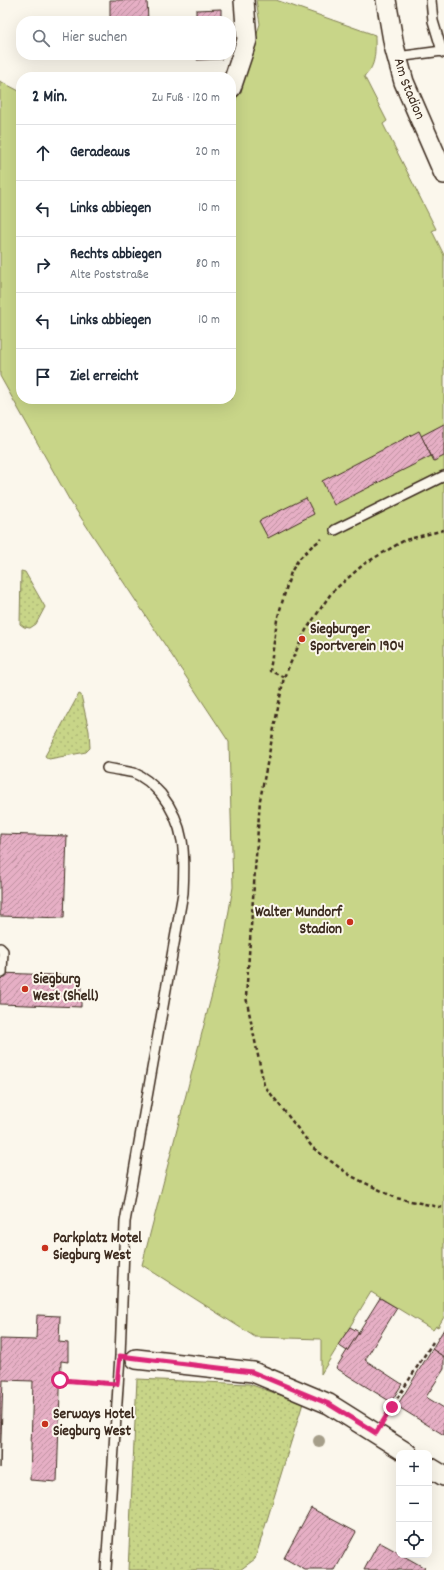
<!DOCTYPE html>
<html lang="de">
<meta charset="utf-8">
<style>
:root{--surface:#fff;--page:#f2f2f3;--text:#1f2937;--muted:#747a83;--line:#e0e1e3}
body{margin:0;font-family:Dekko,sans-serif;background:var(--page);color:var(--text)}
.controls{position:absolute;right:12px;bottom:12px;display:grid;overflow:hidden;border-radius:8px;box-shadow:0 4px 16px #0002}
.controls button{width:36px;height:36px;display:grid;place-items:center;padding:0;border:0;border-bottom:1px solid var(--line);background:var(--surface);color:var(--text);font:20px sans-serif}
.stop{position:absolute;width:12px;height:12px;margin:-9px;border:3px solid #db2777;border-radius:50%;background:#fff}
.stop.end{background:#db2777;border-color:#fff;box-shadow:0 1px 4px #0008}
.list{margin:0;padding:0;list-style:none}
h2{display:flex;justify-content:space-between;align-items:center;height:52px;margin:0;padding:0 16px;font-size:17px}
h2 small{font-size:13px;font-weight:400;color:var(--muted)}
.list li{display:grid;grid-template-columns:26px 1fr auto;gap:12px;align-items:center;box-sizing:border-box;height:56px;padding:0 16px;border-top:1px solid var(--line)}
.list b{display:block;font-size:15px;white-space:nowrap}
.list p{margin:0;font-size:13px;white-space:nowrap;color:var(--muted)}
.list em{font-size:13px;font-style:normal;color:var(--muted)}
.icon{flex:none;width:22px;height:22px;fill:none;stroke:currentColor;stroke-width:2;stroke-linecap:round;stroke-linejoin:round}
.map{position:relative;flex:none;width:444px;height:1570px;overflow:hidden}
.search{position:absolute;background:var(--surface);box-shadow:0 4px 16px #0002;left:16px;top:16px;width:220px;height:44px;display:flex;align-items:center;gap:10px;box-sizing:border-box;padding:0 14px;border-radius:16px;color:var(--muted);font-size:15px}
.panel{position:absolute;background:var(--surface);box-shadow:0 4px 16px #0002;left:16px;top:72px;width:220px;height:332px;border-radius:16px}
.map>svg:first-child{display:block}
.grass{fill:url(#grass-dots);stroke:#828053}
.pitch{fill:#c8d588;stroke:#828053}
.building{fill:url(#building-hatch);stroke:#3b2a1e}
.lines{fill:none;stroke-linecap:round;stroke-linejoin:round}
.lane-casing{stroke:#3b2a1e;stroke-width:12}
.street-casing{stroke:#3b2a1e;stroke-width:22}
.path{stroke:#3b2a1e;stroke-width:2.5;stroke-dasharray:4 3;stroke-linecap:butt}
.lane{stroke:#fbf7ec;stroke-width:9}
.street{stroke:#fbf7ec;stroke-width:19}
.tree{fill:#a59e89}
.route{stroke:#db2777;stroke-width:5}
.poi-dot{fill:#c8321e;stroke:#fbf7ec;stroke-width:1.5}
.labels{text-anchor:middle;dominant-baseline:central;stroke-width:4;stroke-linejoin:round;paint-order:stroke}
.street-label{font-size:15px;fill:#3b2a1e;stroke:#fbf7ec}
.poi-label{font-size:15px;font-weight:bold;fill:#3b2a1e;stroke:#fbf7ec;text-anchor:start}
</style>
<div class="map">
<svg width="444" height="1570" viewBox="0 0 444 1570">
<defs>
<pattern id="grass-dots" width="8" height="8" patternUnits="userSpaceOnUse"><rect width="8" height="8" fill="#c8d588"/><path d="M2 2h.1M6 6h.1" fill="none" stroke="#adb775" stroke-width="1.8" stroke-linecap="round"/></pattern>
<pattern id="building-hatch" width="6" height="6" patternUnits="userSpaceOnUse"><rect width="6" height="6" fill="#e6afc5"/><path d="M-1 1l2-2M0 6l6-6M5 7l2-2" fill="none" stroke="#bc8f9f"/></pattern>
</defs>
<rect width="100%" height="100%" fill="#fbf7ec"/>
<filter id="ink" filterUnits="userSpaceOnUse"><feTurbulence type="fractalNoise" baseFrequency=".025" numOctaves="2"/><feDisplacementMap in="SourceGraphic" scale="8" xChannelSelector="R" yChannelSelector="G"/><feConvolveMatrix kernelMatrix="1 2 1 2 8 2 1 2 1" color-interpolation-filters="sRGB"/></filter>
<g filter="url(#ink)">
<!-- grass -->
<g class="grass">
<polygon points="21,571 25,572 45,607 36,624 30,628 24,627 20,624"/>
<polygon points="79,694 81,695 89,731 90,748 86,752 49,759 45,756"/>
<polygon points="137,1379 249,1384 303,1403 255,1559 240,1570 128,1570"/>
</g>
<!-- pitch -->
<path class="pitch" d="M 256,0 L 276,0 L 375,35 C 375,49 377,67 364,76 L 387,121 L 383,124 L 436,229 L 432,231 L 444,255 L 444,1317 L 438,1327 L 436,1326 L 433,1330 L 371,1292 L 321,1374 L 321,1339 L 255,1337 L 142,1265 L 220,963 L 233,887 L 229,742 L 70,501 L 0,376 L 0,81 L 21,92 L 21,399 L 231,399 L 231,115 L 260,24 Z"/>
<!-- building -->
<g class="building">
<polygon points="110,0 147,0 148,21 110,21"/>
<polygon points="221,9 221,21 196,21 196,10"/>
<polygon points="197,55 221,55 222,59 197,60"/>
<polygon points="444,424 444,456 434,461 421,436"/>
<polygon points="419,431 431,456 334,505 322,481"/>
<polygon points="306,498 314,514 268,538 259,521"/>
<polygon points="0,834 67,836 64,918 0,916"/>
<polygon points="0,973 81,976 81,1007 0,1004"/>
<polygon points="380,1298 397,1308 365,1360 402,1384 391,1402 336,1368"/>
<polygon points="37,1315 60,1316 59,1342 68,1343 68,1362 61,1361 57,1482 30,1480 33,1381 3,1380 0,1468 0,1339 36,1340"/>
<polygon points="350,1327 359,1332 347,1351 338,1345"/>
<polygon points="444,1329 444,1357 432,1349"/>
<polygon points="432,1349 444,1357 444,1369 426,1397 444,1408 444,1435 397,1406"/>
<polygon points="311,1508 356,1532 335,1570 305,1570 284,1558"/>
<polygon points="379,1542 399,1553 399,1555 402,1555 425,1568 423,1570 364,1570"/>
</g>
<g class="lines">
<!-- lane casing -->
<g class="lane-casing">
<g id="lane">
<polyline points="431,0 433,21 442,51"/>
<polyline points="397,57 442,51 444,53"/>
<polyline points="335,530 444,476"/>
<polyline points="0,948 3,951 2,973"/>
<path d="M 106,1570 L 120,1356 L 125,1222 L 183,893 C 185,855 186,826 161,794 C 154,786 144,777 134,773 C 126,771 116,770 107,768"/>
</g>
</g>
<!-- street casing -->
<g class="street-casing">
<g id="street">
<path id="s1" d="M 386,0 L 394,46 L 404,82 L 444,174"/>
<polyline points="231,88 247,40 244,0"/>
<polyline points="136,1359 253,1372 329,1404 407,1453"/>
<polyline points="429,1467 444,1476"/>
</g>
</g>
<!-- path -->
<g class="path">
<polyline points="444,530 405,540 364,564 332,592 306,630 284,677 260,800 246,997 264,1085 313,1148 351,1176 396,1198 444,1208"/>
<polyline points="284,677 270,671 277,620 291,572 298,560 312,546 322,539"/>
<polyline points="60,1380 104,1383"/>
<polyline points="386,1416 433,1342"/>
</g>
<!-- lane -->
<use href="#lane" class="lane"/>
<!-- street -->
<use href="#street" class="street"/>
</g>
<!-- trees -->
<circle class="tree" cx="319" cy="1441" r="6"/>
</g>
<g class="lines" filter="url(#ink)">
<!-- route -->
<polyline class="route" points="60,1380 117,1384 120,1356 252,1372 329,1404 376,1433 392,1407"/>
</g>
<!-- markers -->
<g class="poi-dot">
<circle cx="302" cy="639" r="4"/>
<circle cx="350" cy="922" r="4"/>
<circle cx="25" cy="989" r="4"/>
<circle cx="45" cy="1248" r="4"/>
<circle cx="45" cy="1424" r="4"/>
</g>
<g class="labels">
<!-- street labels -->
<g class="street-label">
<text stroke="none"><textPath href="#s1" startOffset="92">Am Stadion</textPath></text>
</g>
<!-- poi labels -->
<g class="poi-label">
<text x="310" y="630">Siegburger<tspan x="310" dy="17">Sportverein 1904</tspan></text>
<text x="342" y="913" text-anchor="end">Walter Mundorf<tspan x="342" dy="17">Stadion</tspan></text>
<text x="33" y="980">Siegburg<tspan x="33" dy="17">West (Shell)</tspan></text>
<text x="53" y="1239">Parkplatz Motel<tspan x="53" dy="17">Siegburg West</tspan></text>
<text x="53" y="1415">Serways Hotel<tspan x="53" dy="17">Siegburg West</tspan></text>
</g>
</g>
</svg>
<div class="controls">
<button>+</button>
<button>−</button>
<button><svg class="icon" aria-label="locate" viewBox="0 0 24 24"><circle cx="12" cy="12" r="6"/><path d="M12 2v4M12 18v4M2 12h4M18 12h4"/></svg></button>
</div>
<div class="stop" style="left:60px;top:1380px"></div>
<div class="stop end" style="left:392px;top:1407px"></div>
<div class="search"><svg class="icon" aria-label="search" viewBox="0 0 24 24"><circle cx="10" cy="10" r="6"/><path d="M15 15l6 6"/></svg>Hier suchen</div>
<section class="panel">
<h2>2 Min.<small>Zu Fuß · 120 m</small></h2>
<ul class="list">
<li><svg class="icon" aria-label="ahead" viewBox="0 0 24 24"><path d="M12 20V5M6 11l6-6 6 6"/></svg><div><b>Geradeaus</b></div><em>20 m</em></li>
<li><svg class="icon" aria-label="left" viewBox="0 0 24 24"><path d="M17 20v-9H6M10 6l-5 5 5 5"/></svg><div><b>Links abbiegen</b></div><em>10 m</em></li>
<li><svg class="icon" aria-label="right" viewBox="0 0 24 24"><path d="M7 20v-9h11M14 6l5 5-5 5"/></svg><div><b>Rechts abbiegen</b><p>Alte Poststraße</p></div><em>80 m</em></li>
<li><svg class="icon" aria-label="left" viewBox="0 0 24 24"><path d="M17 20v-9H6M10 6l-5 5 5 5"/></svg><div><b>Links abbiegen</b></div><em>10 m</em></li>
<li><svg class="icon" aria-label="arrive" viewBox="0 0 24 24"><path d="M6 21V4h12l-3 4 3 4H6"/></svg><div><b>Ziel erreicht</b></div></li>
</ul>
</section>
</div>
